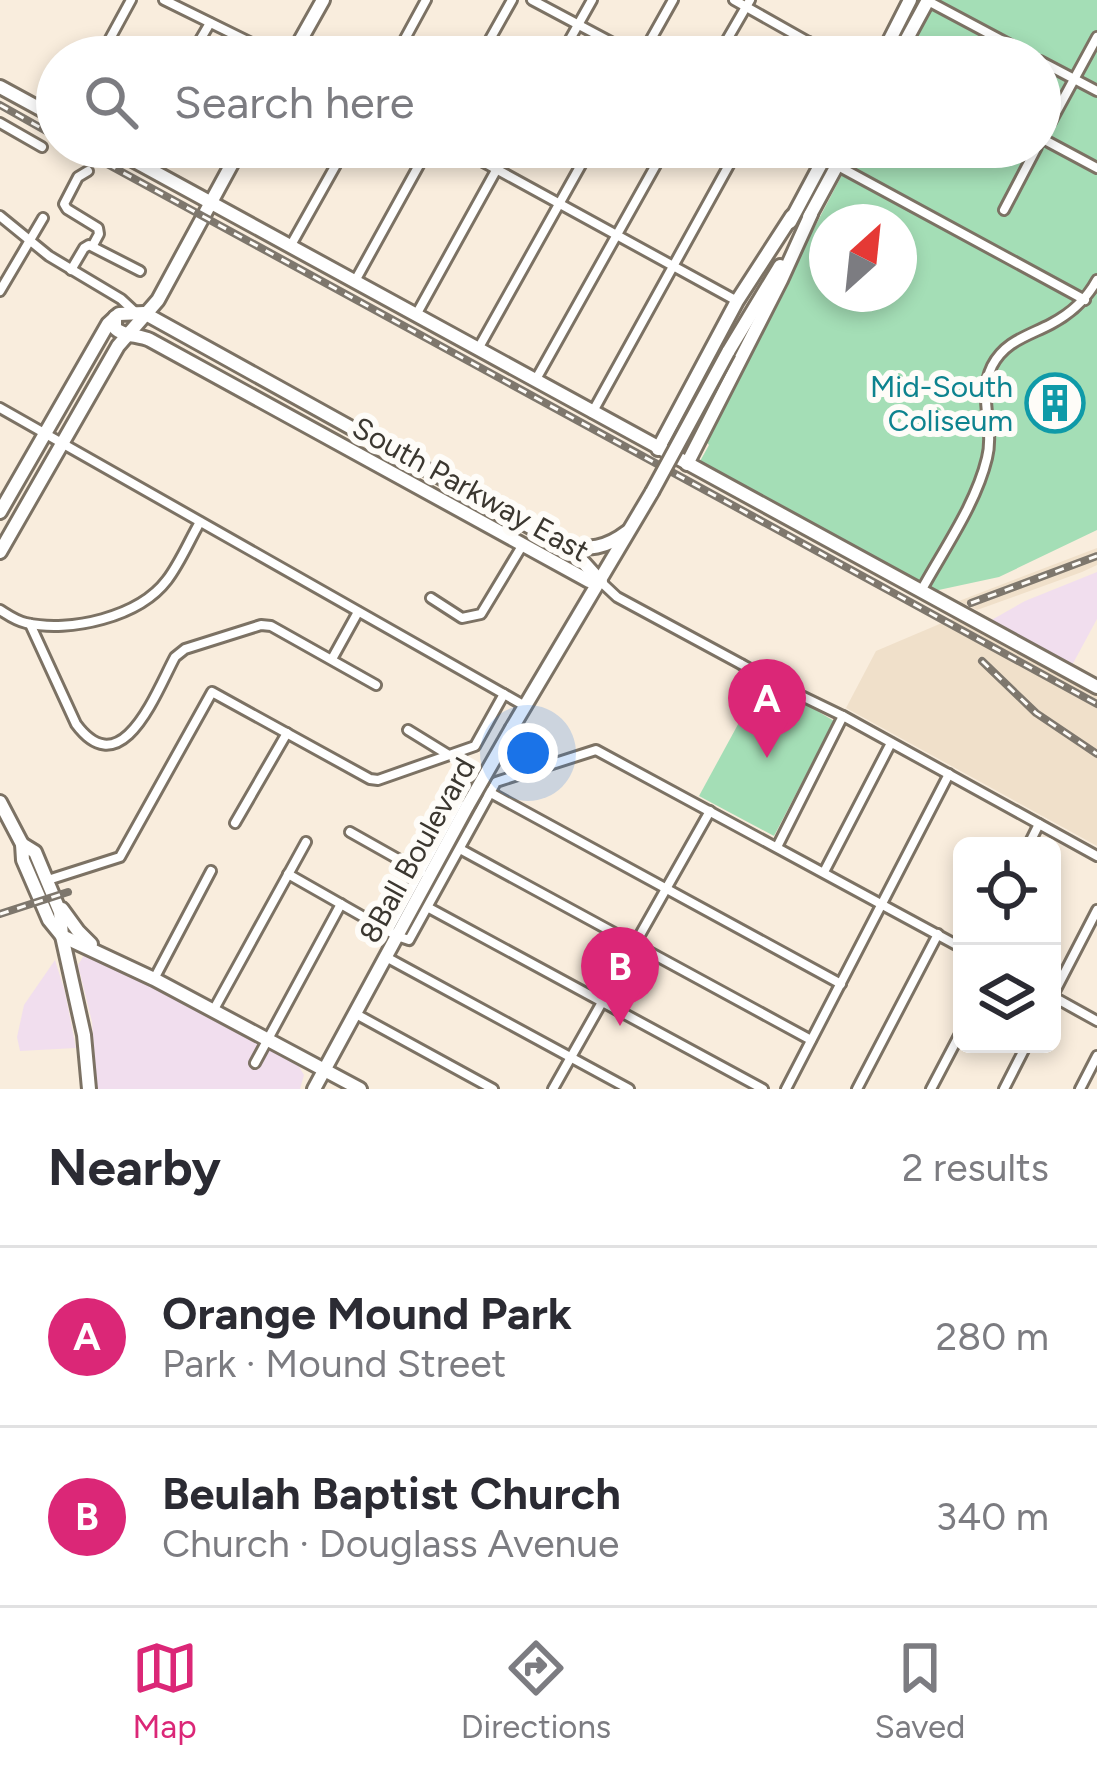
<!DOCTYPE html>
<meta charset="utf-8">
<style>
:root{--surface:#fff;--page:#f7f7f7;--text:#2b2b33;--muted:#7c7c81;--line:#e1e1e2;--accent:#db2777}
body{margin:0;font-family:Figtree,sans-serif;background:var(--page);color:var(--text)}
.controls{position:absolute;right:36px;bottom:36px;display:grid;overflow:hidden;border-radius:18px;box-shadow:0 6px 18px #0003}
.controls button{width:108px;height:108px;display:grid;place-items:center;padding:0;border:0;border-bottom:3px solid var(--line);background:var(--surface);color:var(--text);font:60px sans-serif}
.compass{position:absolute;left:809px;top:204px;width:108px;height:108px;border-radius:50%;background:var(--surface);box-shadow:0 6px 18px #0003;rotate:27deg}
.you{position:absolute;left:528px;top:753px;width:42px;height:42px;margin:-30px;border:9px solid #fff;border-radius:50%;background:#1a73e8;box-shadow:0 0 0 18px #1a73e833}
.badge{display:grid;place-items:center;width:78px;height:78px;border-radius:50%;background:var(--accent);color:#fff;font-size:39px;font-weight:700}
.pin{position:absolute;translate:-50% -99px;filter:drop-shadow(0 3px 6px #0008)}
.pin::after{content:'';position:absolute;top:63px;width:42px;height:36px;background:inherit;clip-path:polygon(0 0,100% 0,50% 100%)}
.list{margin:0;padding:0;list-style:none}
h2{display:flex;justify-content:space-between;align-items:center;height:156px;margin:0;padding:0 48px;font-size:51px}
h2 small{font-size:39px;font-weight:400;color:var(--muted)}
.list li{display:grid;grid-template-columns:78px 1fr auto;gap:36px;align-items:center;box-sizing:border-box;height:180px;padding:0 48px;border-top:3px solid var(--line)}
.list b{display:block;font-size:45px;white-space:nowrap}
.list p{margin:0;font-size:39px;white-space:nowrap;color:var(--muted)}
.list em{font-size:39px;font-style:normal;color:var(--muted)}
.icon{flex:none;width:66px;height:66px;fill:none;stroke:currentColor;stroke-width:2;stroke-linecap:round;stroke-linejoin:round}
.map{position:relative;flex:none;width:1097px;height:1089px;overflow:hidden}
.search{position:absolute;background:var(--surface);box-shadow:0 6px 18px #0003;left:36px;right:36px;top:36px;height:132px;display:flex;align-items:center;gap:30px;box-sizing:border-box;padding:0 42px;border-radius:66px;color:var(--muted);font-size:45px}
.sheet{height:516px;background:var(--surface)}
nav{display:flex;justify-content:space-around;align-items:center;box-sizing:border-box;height:168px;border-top:3px solid var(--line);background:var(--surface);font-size:33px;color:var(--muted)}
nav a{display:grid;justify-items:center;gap:6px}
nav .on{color:var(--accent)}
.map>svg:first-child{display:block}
.commercial{fill:#f1deee}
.built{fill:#f0e0ca}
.green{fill:#a4deb6;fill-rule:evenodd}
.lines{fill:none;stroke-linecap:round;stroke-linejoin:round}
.minor-casing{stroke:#7c7264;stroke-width:14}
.major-casing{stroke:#7c7264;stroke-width:18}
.minor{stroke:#fff;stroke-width:8}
.major{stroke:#fff;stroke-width:12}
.rail-casing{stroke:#7e776d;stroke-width:8}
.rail{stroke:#fefcf8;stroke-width:3;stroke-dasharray:9;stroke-linecap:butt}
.minor-bridge-casing{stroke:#7c7264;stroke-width:14;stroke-linecap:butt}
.major-bridge-casing{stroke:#7c7264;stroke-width:18;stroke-linecap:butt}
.minor-bridge{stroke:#fff;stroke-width:8}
.major-bridge{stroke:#fff;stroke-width:12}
.labels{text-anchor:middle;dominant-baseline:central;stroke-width:12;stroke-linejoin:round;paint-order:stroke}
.culture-label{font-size:30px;fill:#0d838f;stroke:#fefcf8;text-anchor:end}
.street-label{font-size:30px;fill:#3b3730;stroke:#fefcf8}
</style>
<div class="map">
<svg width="1097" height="1089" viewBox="0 0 1097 1089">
<rect width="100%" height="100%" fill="#f9eddd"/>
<!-- commercial -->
<g class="commercial">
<polygon points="1097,572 1097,619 1070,669 988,622 1025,601"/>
<polygon points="84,955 93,956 298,1065 304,1075 300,1089 97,1089 92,1022 78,965"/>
<polygon points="55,960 65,992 76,1048 20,1051 17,1037 24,1005"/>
</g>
<!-- built -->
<g class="built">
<polygon points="1097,548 1097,565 1082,572 977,610 959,601"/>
<polygon points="956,617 1097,694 1097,846 846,708 876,651"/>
</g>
<!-- green -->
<g class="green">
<path d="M 932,0 L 1097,0 L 1097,530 L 999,577 L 934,591 L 699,463 L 709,445 L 704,439 L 845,169 L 853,147 L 1040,147 L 1040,57 L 902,57 L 911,48 ZM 827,222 L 899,222 L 899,294 L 827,294 Z"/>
<polygon points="789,694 834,721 774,836 699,796 748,706"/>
</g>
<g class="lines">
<!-- minor casing -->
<g class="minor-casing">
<g id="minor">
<polyline points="164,0 280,57"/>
<polyline points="532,0 639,57"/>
<polyline points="734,0 835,57"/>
<polyline points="928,1 1033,57"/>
<polyline points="100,57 131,0"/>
<polyline points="190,57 210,23"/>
<polyline points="395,57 426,0"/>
<polyline points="480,57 512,0"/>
<polyline points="560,57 592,0"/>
<polyline points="641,57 673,0"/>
<polyline points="717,57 750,0"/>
<polyline points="800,57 809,42"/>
<polyline points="1040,61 1097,91"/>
<polyline points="0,123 42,147"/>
<polyline points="1041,138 1097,168"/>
<polyline points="1040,142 1097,37"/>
<polyline points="456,147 737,301"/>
<polyline points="803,147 1085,300"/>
<polyline points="88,171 78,177 64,204 67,209 98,228 99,234 93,245"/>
<polyline points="1004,210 1037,147"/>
<polyline points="0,216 49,256 121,299 135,312"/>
<polyline points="291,245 346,147"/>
<polyline points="71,270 84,248 89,245 140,271"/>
<polyline points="355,281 429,147"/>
<polyline points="0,291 43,218"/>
<polyline points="416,315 509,147"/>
<polyline points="478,349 591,147"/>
<polyline points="535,381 666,147"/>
<polyline points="0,408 525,706"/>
<polyline points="592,413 739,147"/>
<polyline points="601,582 617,597 741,664"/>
<path d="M 921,591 C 944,549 976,504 987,458 C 995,427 977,397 992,366 C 1005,341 1028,336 1051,324 C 1072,313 1086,300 1097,280"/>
<polyline points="431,598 462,618 481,614 522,546"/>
<path d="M 0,610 C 8,615 16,621 26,623 C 70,633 139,617 167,580 C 180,563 189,541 200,522"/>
<path d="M 30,624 L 76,724 C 122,786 156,692 175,657 L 185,649 L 261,625 L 271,626 L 376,685"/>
<polyline points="332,659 358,612"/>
<polyline points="781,686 843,716 1097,856"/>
<polyline points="408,730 447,754"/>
<polyline points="235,823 287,733"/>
<polyline points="350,832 421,872"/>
<polyline points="1028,846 1039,824"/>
<polyline points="777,847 843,716"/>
<polyline points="460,849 811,1040"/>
<polyline points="824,872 891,743"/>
<polyline points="288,874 397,936 409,940 496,782 596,750 962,948"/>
<polyline points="48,880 120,857 212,692 370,779 378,780 475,746 504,694"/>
<polyline points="429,908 763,1089"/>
<polyline points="388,931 463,794 475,787 489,792 841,984"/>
<polyline points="386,957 629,1089"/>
<polyline points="154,979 211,871"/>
<polyline points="1052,996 1097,1021"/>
<polyline points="1052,997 1097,910"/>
<polyline points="213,1011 306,842"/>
<polyline points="356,1014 493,1089"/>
<polyline points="255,1063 341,904"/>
<polyline points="553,1089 710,811"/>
<polyline points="786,1089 949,774"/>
<polyline points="857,1089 938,934"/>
<polyline points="931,1089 962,1030"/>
<polyline points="1004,1089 1027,1044"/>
<polyline points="1080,1089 1097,1056"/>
</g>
</g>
<!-- major casing -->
<g class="major-casing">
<g id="major">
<polyline points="291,57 323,0"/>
<polyline points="881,57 910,0"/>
<polyline points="897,57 928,0"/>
<polyline points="0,87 57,118"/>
<polyline points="109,147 1097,687"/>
<polyline points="809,217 847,147"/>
<polyline points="790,222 830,147"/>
<path d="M 115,317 L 115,328 C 122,336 139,335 150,340 L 589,581 L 600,582"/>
<polyline points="728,352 780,266"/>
<polyline points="658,449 737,301 792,216"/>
<polyline points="687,464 781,280 811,214"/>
<polyline points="0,512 108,324 119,314 144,313 541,533 584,563 601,582"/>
<path d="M 563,544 C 589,551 606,548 627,532"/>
<polyline points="0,552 118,346 158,300 241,147"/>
<polyline points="512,728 652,492"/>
<polyline points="0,802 22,844 23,860 49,920 62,936 154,979 360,1089"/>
<polyline points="22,844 35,852 60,912 62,936 84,1035 89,1089"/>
<polyline points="62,909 78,931 91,944"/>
<polyline points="314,1089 468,805"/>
</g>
</g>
<!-- minor -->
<use href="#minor" class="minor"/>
<!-- major -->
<use href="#major" class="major"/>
<!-- rail casing -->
<g class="rail-casing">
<g id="rail">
<polyline points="0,105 57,137"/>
<polyline points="76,147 1097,704"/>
<polyline points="971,603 1097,556"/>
<polyline points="982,661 1036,713 1097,754"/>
<polyline points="0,914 68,892"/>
</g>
</g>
<!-- rail -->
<use href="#rail" class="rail"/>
<!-- minor-bridge casing -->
<g class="minor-bridge-casing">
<polyline id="minor-bridge" points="741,664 781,686"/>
</g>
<!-- major-bridge casing -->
<g class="major-bridge-casing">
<g id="major-bridge">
<polyline points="652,492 728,352"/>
<polyline points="468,805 512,728"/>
</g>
</g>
<!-- minor-bridge -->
<use href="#minor-bridge" class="minor-bridge"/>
<!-- major-bridge -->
<use href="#major-bridge" class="major-bridge"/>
</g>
<!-- icons -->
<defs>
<g id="building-ring" transform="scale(3)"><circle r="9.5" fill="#fefcf8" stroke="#0f9aa8" stroke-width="1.5"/><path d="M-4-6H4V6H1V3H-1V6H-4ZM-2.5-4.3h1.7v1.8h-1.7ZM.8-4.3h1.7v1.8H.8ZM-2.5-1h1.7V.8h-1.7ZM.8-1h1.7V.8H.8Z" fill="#0f9aa8"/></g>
</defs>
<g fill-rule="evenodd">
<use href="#building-ring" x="1055" y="403"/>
</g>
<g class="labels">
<!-- culture labels -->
<g class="culture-label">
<text x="1013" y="386">Mid-South<tspan x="1013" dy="34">Coliseum</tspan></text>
</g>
<!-- street labels -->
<g class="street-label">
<text transform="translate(471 489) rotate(29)">South Parkway East</text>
<text transform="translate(417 850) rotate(-61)">8Ball Boulevard</text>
</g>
</g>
</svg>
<div class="controls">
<button><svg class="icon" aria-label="locate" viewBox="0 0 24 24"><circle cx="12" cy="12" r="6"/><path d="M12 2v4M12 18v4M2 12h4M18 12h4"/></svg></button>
<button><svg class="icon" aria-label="layers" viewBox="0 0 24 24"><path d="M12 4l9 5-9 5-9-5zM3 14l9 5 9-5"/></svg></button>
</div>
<svg class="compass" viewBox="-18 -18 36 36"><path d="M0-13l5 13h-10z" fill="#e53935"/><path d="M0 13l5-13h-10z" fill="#7c7c81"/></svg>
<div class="you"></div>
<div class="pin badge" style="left:767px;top:758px">A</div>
<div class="pin badge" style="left:620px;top:1026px">B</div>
<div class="search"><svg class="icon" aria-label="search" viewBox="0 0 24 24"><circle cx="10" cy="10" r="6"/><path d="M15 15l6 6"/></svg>Search here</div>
</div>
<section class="sheet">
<h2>Nearby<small>2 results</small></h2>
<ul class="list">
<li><span class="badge">A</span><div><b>Orange Mound Park</b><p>Park · Mound Street</p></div><em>280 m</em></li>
<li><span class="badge">B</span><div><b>Beulah Baptist Church</b><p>Church · Douglass Avenue</p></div><em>340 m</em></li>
</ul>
</section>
<nav>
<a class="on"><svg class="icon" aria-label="map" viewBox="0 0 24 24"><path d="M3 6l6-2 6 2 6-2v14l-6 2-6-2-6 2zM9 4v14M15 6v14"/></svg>Map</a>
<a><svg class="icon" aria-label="directions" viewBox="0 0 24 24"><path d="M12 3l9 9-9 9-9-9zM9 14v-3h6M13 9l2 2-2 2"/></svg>Directions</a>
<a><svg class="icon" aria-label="saved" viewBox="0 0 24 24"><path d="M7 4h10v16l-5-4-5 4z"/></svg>Saved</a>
</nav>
